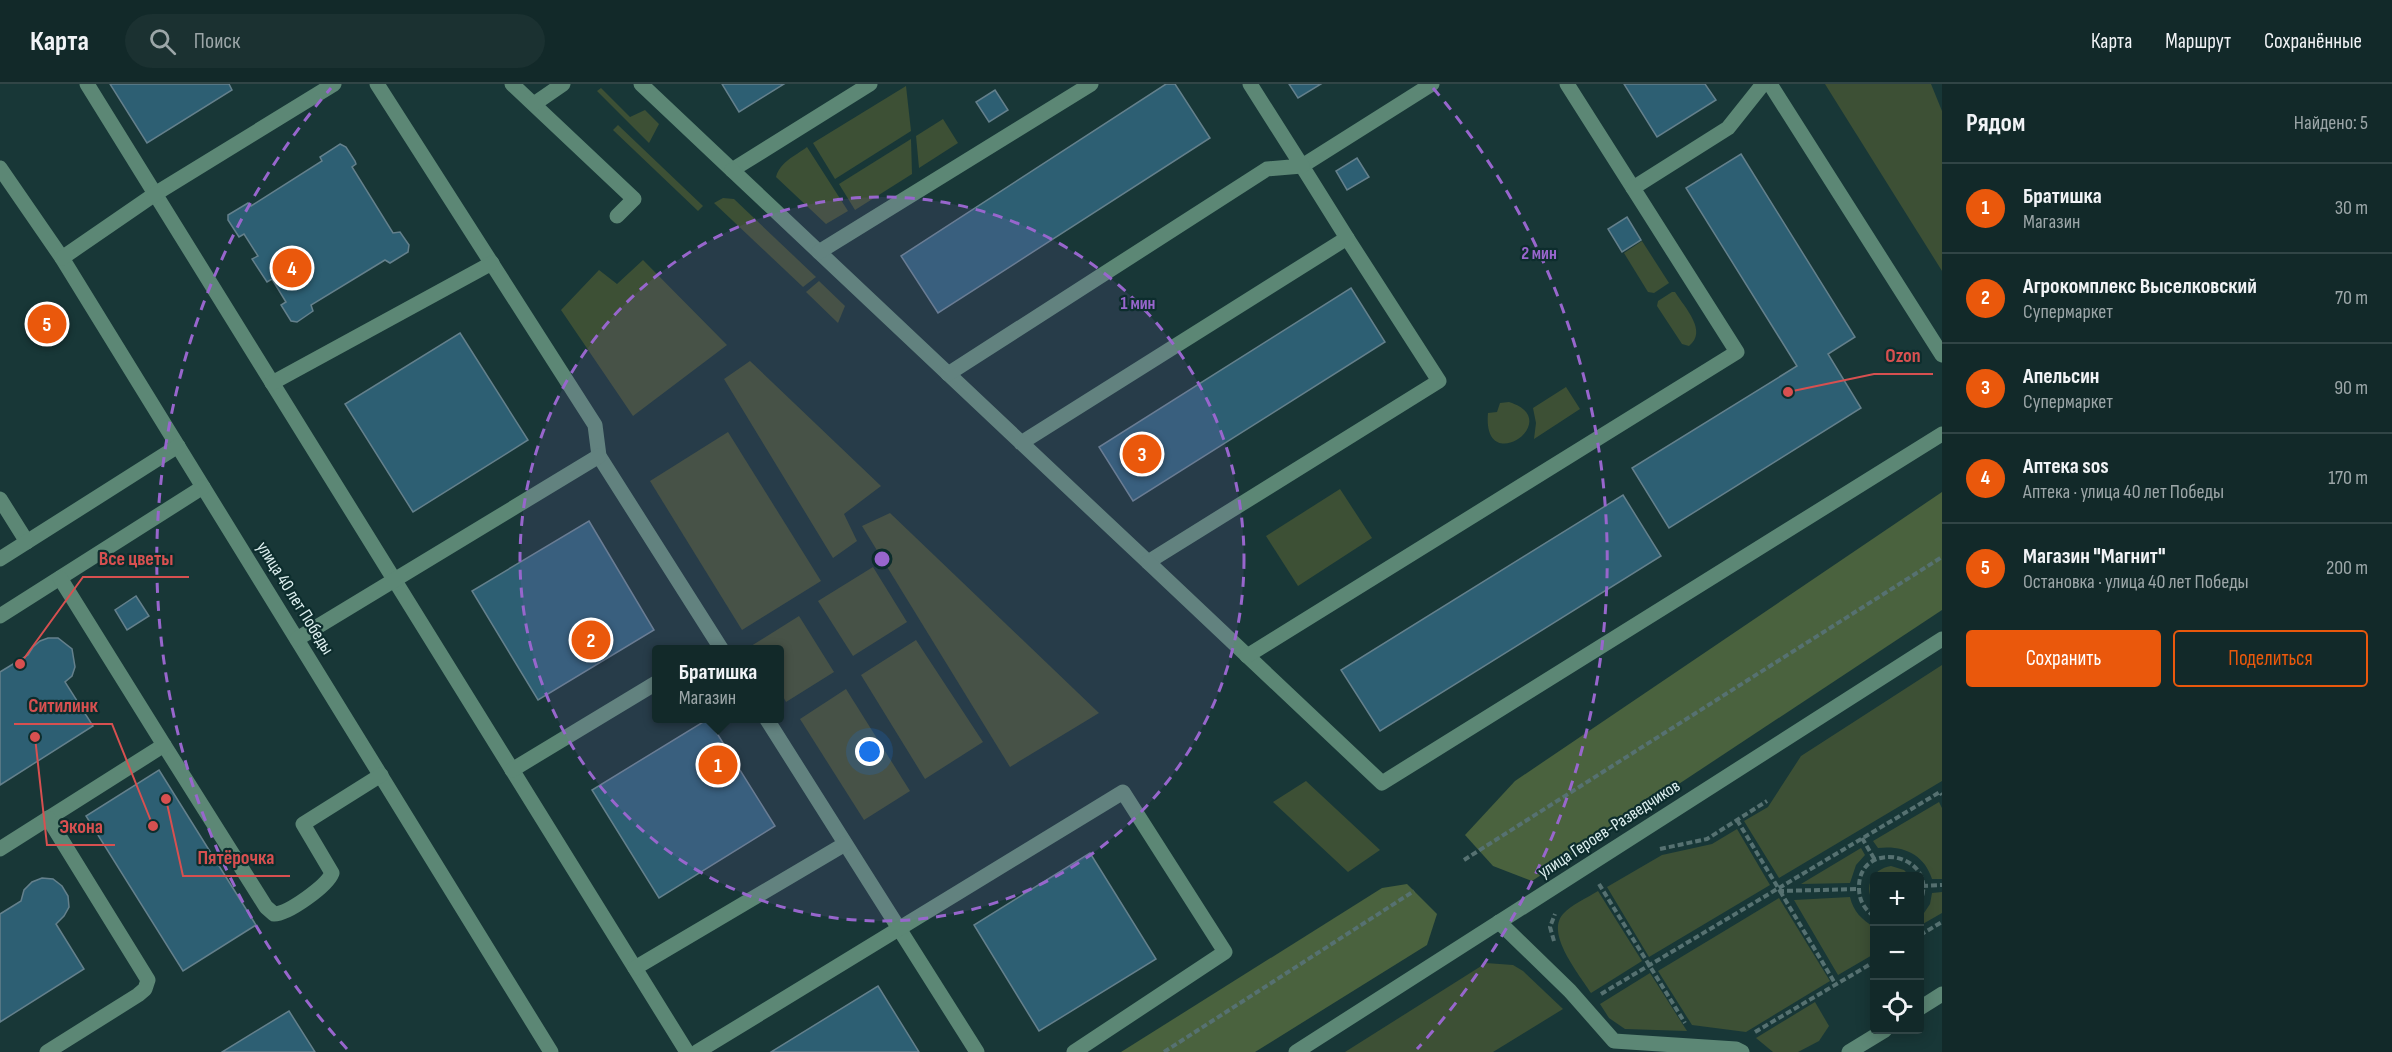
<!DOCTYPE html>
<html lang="ru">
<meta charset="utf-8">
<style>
:root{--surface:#122929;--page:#1b3131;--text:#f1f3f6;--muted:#9ca6a8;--line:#314546;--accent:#ea580c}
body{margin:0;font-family:"Sofia Sans Condensed",sans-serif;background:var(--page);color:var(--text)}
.controls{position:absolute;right:18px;bottom:18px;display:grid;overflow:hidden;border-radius:6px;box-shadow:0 3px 15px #0003}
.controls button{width:54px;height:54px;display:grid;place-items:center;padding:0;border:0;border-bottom:2px solid var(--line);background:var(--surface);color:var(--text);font:30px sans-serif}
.you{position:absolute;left:870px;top:668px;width:21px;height:21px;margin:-15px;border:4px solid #fff;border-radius:50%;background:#1a73e8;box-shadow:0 0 0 9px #1a73e833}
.badge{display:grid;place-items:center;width:39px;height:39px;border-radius:50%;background:var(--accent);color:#fff;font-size:20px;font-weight:700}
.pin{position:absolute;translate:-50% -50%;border:3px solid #fff;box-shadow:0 2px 6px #0006}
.popup{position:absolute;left:652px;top:561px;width:132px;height:78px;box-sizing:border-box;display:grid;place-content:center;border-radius:6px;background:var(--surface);filter:drop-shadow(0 2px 4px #0005);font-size:20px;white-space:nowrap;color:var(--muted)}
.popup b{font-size:22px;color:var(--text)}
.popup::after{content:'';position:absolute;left:50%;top:100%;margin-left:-12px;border:12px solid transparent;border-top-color:var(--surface)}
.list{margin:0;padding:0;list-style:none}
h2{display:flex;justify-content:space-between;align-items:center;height:78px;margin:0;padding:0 24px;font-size:26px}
h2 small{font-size:20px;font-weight:400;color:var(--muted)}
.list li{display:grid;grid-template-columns:39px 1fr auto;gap:18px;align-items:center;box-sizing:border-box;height:90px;padding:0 24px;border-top:2px solid var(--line)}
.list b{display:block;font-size:22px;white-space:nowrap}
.list p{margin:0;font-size:20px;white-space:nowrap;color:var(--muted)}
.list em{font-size:20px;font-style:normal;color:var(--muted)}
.actions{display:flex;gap:12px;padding:18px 24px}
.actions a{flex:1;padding:14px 0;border:2px solid var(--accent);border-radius:6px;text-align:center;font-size:21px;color:var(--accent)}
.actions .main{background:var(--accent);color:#fff}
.icon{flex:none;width:33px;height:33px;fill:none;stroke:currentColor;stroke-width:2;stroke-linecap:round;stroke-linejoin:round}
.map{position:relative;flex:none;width:1942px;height:968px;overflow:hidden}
header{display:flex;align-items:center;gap:36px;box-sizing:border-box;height:84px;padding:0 30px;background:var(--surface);border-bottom:2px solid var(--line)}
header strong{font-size:28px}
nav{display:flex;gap:33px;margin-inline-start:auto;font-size:21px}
.search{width:420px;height:54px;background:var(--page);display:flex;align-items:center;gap:15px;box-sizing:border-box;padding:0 21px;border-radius:33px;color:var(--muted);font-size:22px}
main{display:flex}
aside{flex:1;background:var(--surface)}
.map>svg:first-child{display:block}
.green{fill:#3d5035}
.forest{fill:#4a623e}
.building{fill:#2d5f73;stroke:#64808c;stroke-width:1.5}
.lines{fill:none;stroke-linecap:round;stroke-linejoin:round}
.path{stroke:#567171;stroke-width:4;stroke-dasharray:6 3;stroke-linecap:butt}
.minor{stroke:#5c8775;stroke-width:15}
.ring{fill:none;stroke:#9866cd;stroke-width:3;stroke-dasharray:10 8}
.labels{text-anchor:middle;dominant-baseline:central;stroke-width:4.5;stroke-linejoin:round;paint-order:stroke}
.street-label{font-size:18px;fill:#ddefef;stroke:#0d2d2d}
.centre{fill:#9866cd;stroke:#0d2d2d;stroke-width:3}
.ring-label{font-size:18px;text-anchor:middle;font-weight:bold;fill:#9866cd;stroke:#0d2d2d;stroke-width:4.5;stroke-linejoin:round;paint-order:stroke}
.leader{fill:none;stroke:#d75050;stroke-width:2}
.callout-dot{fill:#d75050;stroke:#0d2d2d;stroke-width:2}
.callout-label{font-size:20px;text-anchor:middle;font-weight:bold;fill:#d75050;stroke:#0d2d2d;stroke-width:4.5;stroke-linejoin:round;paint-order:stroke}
</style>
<header>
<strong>Карта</strong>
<div class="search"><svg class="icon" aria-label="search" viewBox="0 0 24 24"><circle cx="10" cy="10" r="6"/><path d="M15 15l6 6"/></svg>Поиск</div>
<nav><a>Карта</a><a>Маршрут</a><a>Сохранённые</a></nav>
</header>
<main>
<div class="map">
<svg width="1942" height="968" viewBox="0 0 1942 968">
<rect width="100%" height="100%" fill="#183737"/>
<!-- green -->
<g class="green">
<polygon points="1825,0 1931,0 1942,27 1942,187"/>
<polygon points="906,2 911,47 835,95 813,59"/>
<polygon points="601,4 630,33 645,26 659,40 649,59 597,7"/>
<polygon points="943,35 958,59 919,84 916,52"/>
<polygon points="618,41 703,122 698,127 613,46"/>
<polygon points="911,55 912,90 855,126 839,100"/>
<path d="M 807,63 L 848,127 L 826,140 L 776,93 C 780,78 795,72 807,63 Z"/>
<polygon points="723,114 734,115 816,193 803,203 714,119"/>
<polygon points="1642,157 1669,199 1654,209 1648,208 1624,169"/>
<polygon points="643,176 727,261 633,332 561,226 599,186 617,200"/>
<polygon points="819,197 845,222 838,239 806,208"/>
<path d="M 1672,208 L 1675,208 C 1685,224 1708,247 1689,262 L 1682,260 L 1657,222 L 1658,217 Z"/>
<polygon points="750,277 881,402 844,430 857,457 833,474 724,295"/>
<polygon points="1566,303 1580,325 1534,355 1536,339 1533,324"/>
<path d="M 1509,318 C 1567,336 1482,395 1488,329 L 1497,328 L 1500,319 Z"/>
<polygon points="728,348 821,497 742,546 650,397"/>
<polygon points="1340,405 1372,454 1298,502 1266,452"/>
<polygon points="890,429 1099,629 1010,683 862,442"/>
<polygon points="873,483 907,538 853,572 818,517"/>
<polygon points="799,532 834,588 786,618 780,607 780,566 753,565 751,562"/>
<polygon points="916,556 983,658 925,695 861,591"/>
<polygon points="1942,581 1942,697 1779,794 1744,737 1768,723 1801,672"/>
<polygon points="846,605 910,707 864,736 800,635"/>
<polygon points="1306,697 1380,766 1348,788 1273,718"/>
<path d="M 1939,718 L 1942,724 L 1942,795 L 1932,795 C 1924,770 1903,761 1878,764 L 1873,757 Z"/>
<polygon points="1737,745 1770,801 1649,873 1607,803 1662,771 1712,760"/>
<polygon points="1861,764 1865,771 1856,781 1850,799 1801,800"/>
<path d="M 1891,782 L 1904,786 L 1910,792 L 1874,792 L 1874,819 C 1863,803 1872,785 1891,782 Z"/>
<path d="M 1598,807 L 1642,877 L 1591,909 C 1580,891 1545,850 1563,830 C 1572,820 1587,814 1598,807 Z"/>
<polygon points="1942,808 1942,829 1921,841 1920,835 1930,820 1932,809"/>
<path d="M 1850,813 C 1853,827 1862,836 1874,843 L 1874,870 L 1838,891 L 1794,816 Z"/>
<polygon points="1779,814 1830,897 1746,948 1692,941 1658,887"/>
<polygon points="1486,879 1513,881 1523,887 1563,925 1493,968 1345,968"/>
<polygon points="1650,889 1687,947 1625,945 1609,934 1600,920"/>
<polygon points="1815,918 1829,942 1819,957 1798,968 1773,968 1756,954"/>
</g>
<!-- forest -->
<g class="forest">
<polygon points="1942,408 1942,526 1532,797 1493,782 1465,751 1515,697"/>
<polygon points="1407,800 1437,830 1427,861 1255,968 1121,968 1382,804"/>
</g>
<!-- building -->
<g class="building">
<polygon points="110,0 229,0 232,6 147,59"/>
<polygon points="722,0 784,0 739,28"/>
<polygon points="1166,0 1175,0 1210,54 938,229 901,172"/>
<polygon points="1289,0 1321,0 1298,14"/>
<polygon points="1624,0 1705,0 1716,16 1657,53"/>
<polygon points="995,6 1008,26 989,38 976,18"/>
<polygon points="340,60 346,63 355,77 356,80 352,83 393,149 400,148 409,161 408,168 390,179 385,176 311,221 313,227 297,238 291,237 281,221 286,218 272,195 267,198 252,175 258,172 244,150 239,153 228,136 228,131 248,119 251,122 322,77 320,73"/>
<polygon points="1741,70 1855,253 1828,270 1861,324 1669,444 1632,384 1797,282 1686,104"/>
<polygon points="1357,74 1369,93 1347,106 1336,87"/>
<polygon points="1627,133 1641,156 1622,168 1608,145"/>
<polygon points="1351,204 1385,258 1133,417 1099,363"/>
<polygon points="460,249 528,356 413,428 345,320"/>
<polygon points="1623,411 1661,472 1380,647 1341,586"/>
<polygon points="589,437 654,546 538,616 472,507"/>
<polygon points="136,512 149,532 127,546 115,526"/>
<polygon points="48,554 58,554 72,565 75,583 72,592 65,598 93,642 0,701 0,588 28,571 33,563 40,557"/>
<polygon points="708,635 775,742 659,814 592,706"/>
<polygon points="159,686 256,841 183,887 86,732"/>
<polygon points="1090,769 1156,875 1039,947 974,841"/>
<polygon points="42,794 53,795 62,802 68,812 69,823 64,832 56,840 84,885 0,938 0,830 21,817 24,806 32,798"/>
<polygon points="878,902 919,968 771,968"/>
<polygon points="289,927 315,968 222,968"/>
</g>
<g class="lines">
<!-- path -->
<g class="path">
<polyline points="1737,736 1780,807 1859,805"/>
<polyline points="1862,754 1875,776"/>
<polyline points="1660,765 1707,755 1767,717"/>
<polyline points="1464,776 1942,473"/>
<polyline points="1599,800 1685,939"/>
<polyline points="1922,802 1942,801"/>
<polyline points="1780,807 1836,901"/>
<path d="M 1874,832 C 1864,825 1859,816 1859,804 C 1858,753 1941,770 1920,818"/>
<polyline points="1920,851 1942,838"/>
<polyline points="1554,857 1550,843 1555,830"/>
<polyline points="1601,910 1940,708 1942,711"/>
<polyline points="1755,948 1874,878"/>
<polyline points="1164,968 1414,807"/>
</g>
<!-- minor -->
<g class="minor">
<polyline points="87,0 687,968"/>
<polyline points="377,0 595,341 599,372 722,566"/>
<polyline points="512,0 634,115 617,132"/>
<polyline points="641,0 732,86 870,0"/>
<polyline points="1567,0 1633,104"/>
<polyline points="1770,0 1942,271"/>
<polyline points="534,20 563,0"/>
<polyline points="0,84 62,174 551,968"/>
<path d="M 732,86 C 871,217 1009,348 1148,478 L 1439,297 L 1347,154 L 1021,359"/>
<polyline points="1347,154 1302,82 1432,0"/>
<polyline points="819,168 1091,0"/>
<polyline points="62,174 155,110 334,0"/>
<polyline points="948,290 1267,85 1302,82 1250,0"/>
<polyline points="272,299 492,179"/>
<polyline points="0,415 27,458"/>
<polyline points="0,475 178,362"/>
<polyline points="1148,478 1382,699 1942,350"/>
<polyline points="0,532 203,403"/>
<polyline points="297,555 599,372"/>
<polyline points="1247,572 1737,268 1633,104 1728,44 1763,0"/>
<polyline points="766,634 977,968"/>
<path d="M 164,661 L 266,823 L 274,830 C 288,830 327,802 332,789 L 303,740 L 381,691"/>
<polyline points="512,686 656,599"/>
<polyline points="0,765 164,661 60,494"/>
<polyline points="1499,838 1570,907 1614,957 1736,965 1742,968"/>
<polyline points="635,884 845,760"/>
<polyline points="1920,924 1942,910"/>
<polyline points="47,968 138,911 145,905 148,896 48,734"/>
<polyline points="697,968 1123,708 1225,868 1074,968"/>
<polyline points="1296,968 1942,555"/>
<polyline points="1849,968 1885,946"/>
</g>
</g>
<!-- distance rings -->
<circle cx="882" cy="475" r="362" fill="#9866cd" fill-opacity=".12"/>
<g class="ring">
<circle cx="882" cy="475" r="362"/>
<path d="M347 965A725 725 0 0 1 331 4M1433 4A725 725 0 0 1 1417 965"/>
</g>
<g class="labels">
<!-- street labels -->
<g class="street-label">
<text transform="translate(295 514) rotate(58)">улица 40 лет Победы</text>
<text transform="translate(1609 745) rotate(-33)">улица Героев-Разведчиков</text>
</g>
</g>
<circle cx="882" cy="475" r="9" class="centre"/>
<g class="ring-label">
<text x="1539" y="175">2 мин</text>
<text x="1138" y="225">1 мин</text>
</g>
<!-- callouts -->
<path class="leader" d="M1788 308L1874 290H1933M20 580L83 493H189M153 742L112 640H14M35 653L47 761H115M166 715L183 792H290"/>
<g class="callout-dot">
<circle cx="1788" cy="308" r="6"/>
<circle cx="20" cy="580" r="6"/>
<circle cx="153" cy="742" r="6"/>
<circle cx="35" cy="653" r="6"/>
<circle cx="166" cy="715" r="6"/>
</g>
<g class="callout-label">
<text x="1903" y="278">Ozon</text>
<text x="136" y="481">Все цветы</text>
<text x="63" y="628">Ситилинк</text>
<text x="81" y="749">Экона</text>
<text x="236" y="780">Пятёрочка</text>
</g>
</svg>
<div class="controls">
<button>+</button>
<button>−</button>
<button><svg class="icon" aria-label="locate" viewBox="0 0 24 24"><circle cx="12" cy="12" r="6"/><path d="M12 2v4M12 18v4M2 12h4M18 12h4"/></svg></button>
</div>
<div class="you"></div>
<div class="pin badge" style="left:718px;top:681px">1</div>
<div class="popup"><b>Братишка</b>Магазин</div>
<div class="pin badge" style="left:591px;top:556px">2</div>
<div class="pin badge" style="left:1142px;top:370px">3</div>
<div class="pin badge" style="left:292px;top:184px">4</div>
<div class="pin badge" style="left:47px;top:240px">5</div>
</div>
<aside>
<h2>Рядом<small>Найдено: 5</small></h2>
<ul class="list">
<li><span class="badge">1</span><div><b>Братишка</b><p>Магазин</p></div><em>30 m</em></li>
<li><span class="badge">2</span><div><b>Агрокомплекс Выселковский</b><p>Супермаркет</p></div><em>70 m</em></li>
<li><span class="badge">3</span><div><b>Апельсин</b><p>Супермаркет</p></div><em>90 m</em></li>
<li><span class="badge">4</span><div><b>Аптека sos</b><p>Аптека · улица 40 лет Победы</p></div><em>170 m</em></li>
<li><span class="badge">5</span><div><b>Магазин &quot;Магнит&quot;</b><p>Остановка · улица 40 лет Победы</p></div><em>200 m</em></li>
</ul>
<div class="actions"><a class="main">Сохранить</a><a>Поделиться</a></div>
</aside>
</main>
